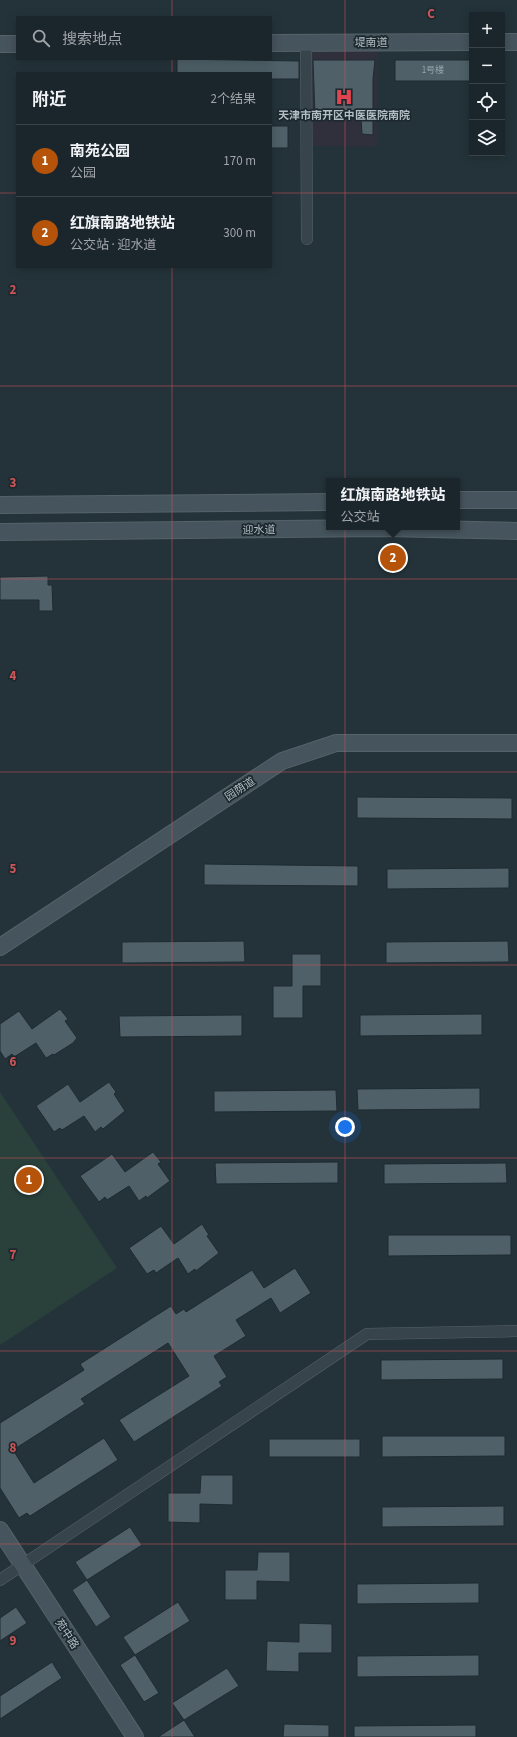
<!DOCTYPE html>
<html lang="zh">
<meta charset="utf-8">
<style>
:root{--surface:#1b262c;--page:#283238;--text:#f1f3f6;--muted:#a0a5a9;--line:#394348;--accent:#b45309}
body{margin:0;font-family:"Source Sans 3","Noto Sans SC",sans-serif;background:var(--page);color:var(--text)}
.controls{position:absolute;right:12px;top:12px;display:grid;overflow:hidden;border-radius:0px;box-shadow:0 2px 10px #0003}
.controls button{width:36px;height:36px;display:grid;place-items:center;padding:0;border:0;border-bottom:1px solid var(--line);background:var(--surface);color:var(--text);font:20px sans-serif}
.you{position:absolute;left:345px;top:1127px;width:14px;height:14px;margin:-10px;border:3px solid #fff;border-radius:50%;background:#1a73e8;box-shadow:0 0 0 6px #1a73e833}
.badge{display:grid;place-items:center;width:26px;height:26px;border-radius:50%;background:var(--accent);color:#fff;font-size:13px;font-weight:700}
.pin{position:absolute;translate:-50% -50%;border:2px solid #fff;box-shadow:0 1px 4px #0006}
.popup{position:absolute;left:326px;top:478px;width:134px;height:52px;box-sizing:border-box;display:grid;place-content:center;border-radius:0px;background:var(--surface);filter:drop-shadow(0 1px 3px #0005);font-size:13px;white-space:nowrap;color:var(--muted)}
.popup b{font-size:15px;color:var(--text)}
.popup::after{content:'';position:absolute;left:50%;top:100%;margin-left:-8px;border:8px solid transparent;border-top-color:var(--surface)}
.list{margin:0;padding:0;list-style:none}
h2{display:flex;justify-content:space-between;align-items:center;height:52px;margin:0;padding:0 16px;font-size:17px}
h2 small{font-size:13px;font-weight:400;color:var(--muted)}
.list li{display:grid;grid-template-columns:26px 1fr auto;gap:12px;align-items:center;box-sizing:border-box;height:72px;padding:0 16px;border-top:1px solid var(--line)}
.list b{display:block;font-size:15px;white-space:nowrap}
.list p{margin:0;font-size:13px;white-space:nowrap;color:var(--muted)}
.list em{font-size:13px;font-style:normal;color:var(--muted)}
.icon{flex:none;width:22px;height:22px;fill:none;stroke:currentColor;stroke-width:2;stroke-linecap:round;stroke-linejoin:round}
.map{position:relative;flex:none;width:517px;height:1737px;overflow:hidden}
.search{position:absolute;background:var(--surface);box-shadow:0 2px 10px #0003;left:16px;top:16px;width:256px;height:44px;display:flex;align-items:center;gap:10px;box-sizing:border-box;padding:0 14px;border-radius:0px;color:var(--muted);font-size:15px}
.panel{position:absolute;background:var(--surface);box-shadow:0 2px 10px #0003;left:16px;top:72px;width:256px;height:196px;border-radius:0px}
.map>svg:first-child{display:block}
.medical{fill:#2f303c}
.green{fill:#2a403b}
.building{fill:#4f6068;stroke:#1e2b31}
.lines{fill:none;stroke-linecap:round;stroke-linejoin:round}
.street-casing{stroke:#556268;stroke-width:12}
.secondary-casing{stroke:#556268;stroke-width:18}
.street{stroke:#37444b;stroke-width:11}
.secondary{stroke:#46545d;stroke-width:16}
.grid{fill:none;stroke:#cc5557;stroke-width:1;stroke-opacity:0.55}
.labels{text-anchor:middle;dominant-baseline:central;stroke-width:3.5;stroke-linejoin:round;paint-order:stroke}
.number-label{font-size:9px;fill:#9aa7ae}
.street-label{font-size:11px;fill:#b3bfc6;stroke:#1d292f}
.poi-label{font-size:11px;font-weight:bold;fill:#b3bfc6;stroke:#1d292f}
.grid-label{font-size:13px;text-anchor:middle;font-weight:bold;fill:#cc5557;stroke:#1d292f;stroke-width:3.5;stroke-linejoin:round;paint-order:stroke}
</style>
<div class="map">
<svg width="517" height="1737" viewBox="0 0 517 1737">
<rect width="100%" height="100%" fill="#24333a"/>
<!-- medical -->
<polygon class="medical" points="377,48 377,147 311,146 310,49"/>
<!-- green -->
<polygon class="green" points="0,1092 117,1268 0,1345"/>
<!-- building -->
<g class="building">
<polygon points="177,59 299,61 299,79 271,79 271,73 177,73"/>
<polygon points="313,60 375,60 373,79 373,135 362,134 361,118 315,117"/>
<rect x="395" y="60" width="77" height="21"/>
<rect x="271" y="126" width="17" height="22"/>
<polygon points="48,576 48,585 52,585 53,611 39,611 39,600 0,600 0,577"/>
<polygon points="357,797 512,798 512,819 357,818"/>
<polygon points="204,864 358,866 358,886 204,885"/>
<polygon points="509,868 509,888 387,889 387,869"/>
<polygon points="244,941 245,962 122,963 122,942"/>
<polygon points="508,941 509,962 386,963 386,942"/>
<polygon points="292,954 321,954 321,986 303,986 303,1018 273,1018 273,986 292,986"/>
<polygon points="60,1009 68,1019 65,1021 77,1038 73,1043 54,1055 53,1054 46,1058 36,1043 14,1057 12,1054 5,1059 0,1051 0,1024 19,1011 32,1029"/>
<polygon points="482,1014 482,1035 360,1036 360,1015"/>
<polygon points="242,1015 242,1036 120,1037 119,1016"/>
<polygon points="109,1082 116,1092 114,1094 125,1111 103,1129 101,1127 95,1132 84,1116 62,1130 60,1128 54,1132 36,1106 68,1084 80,1102"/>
<polygon points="480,1088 480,1109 358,1110 357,1089"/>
<polygon points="336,1090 337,1111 214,1112 214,1091"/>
<polygon points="153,1152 161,1162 158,1164 170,1181 147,1198 146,1196 139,1201 129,1186 107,1200 105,1197 99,1202 80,1176 112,1154 125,1172"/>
<polygon points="338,1162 338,1183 216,1184 215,1163"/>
<polygon points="506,1163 507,1183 384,1184 384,1164"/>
<polygon points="202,1224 209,1235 207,1236 219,1253 196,1271 195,1269 188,1274 178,1258 156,1273 154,1270 147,1274 129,1248 161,1226 174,1244"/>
<polygon points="388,1235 511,1235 511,1255 388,1256"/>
<polygon points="295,1268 311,1293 280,1313 271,1298 236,1320 246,1336 214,1356 227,1377 219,1382 222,1386 134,1442 119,1420 189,1376 168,1343 81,1399 85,1404 13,1450 34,1483 104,1438 118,1460 30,1516 27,1513 19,1518 0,1488 0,1423 84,1370 80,1364 171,1306 176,1314 184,1309 186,1312 252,1270 264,1288"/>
<polygon points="503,1359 503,1379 381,1380 381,1360"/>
<polygon points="382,1436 505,1436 505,1456 382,1457"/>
<rect x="269" y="1439" width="91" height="18"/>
<polygon points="201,1475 233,1475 233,1505 200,1504 200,1523 168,1522 168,1493 200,1493"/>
<polygon points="504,1506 504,1526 382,1527 382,1507"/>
<polygon points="130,1527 142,1545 87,1580 75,1562"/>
<polygon points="258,1552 290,1552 290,1582 257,1581 257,1600 225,1600 225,1570 257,1570"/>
<polygon points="87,1580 111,1617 96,1627 72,1590"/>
<polygon points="479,1583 479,1603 357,1604 357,1584"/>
<polygon points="178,1602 190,1621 135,1655 123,1637"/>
<polygon points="16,1607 27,1623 0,1641 0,1618"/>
<polygon points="299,1623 332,1624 332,1653 299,1653 299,1672 266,1671 267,1641 299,1642"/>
<polygon points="135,1655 159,1693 144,1702 120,1665"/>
<polygon points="479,1655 479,1676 357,1677 357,1656"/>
<polygon points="52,1662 62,1678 0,1719 0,1696"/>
<polygon points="227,1668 239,1686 184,1720 172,1703"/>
<polygon points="184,1720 195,1737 158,1737"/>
<polygon points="284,1724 329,1725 329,1737 283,1737"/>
<polygon points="476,1725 476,1737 354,1737 354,1726"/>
</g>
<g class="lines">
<!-- street casing -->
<g class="street-casing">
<g id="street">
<polyline points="306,43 307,239"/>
<polyline points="0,1580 367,1334 517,1331"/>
</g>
</g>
<!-- secondary casing -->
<g class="secondary-casing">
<g id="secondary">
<polyline points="502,42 517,42"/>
<polyline points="271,43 472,42"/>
<polyline points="0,44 17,44"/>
<polyline points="457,500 517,500"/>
<polyline points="0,505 329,502"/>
<polyline points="0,532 385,528 517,531"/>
<polyline points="0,947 282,761 336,743 517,743"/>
<polyline points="0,1530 135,1737"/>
</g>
</g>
<!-- street -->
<use href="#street" class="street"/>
<!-- secondary -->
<use href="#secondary" class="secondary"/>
</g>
<!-- grid -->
<path class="grid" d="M 172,0 L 172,17M 345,0 L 345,1737M 172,59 L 172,73M 0,193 L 17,193M 271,193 L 517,193M 172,267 L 172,1737M 0,386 L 517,386M 0,579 L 517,579M 0,772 L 517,772M 0,965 L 517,965M 0,1158 L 517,1158M 0,1351 L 517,1351M 0,1544 L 517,1544"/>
<!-- icons -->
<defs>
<g id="hospital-bare" transform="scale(1.38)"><path d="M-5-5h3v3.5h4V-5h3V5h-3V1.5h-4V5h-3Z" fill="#e0444e" stroke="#1d292f" stroke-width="2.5" paint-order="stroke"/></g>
</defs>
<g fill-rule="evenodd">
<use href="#hospital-bare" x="344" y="97"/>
</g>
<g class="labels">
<!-- number labels -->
<g class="number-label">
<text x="433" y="70">1号楼</text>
</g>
<!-- street labels -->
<g class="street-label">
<text x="371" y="42">堤南道</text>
<text transform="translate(259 530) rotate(-1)">迎水道</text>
<text transform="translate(240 789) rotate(-33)">园荫道</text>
<text transform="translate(67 1634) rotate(57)">苑中路</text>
</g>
<!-- poi labels -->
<g class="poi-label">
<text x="344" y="115">天津市南开区中医医院南院</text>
</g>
</g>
<g class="grid-label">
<text x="431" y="18">C</text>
<text x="13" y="294">2</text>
<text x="13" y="487">3</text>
<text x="13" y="680">4</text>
<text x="13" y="873">5</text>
<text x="13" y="1066">6</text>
<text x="13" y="1259">7</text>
<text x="13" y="1452">8</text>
<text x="13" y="1645">9</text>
</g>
</svg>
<div class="controls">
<button>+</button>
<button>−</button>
<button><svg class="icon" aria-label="locate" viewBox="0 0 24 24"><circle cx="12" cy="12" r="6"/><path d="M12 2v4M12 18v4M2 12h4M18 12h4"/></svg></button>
<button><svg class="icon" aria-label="layers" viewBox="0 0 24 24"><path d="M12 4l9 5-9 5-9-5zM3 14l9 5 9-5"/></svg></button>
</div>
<div class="you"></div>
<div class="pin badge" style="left:29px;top:1180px">1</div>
<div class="pin badge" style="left:393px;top:558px">2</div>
<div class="popup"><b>红旗南路地铁站</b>公交站</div>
<div class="search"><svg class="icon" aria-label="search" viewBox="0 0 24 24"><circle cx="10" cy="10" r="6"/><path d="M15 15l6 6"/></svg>搜索地点</div>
<section class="panel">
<h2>附近<small>2个结果</small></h2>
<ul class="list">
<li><span class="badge">1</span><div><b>南苑公园</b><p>公园</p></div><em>170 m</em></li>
<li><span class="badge">2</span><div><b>红旗南路地铁站</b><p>公交站 · 迎水道</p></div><em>300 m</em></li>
</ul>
</section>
</div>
